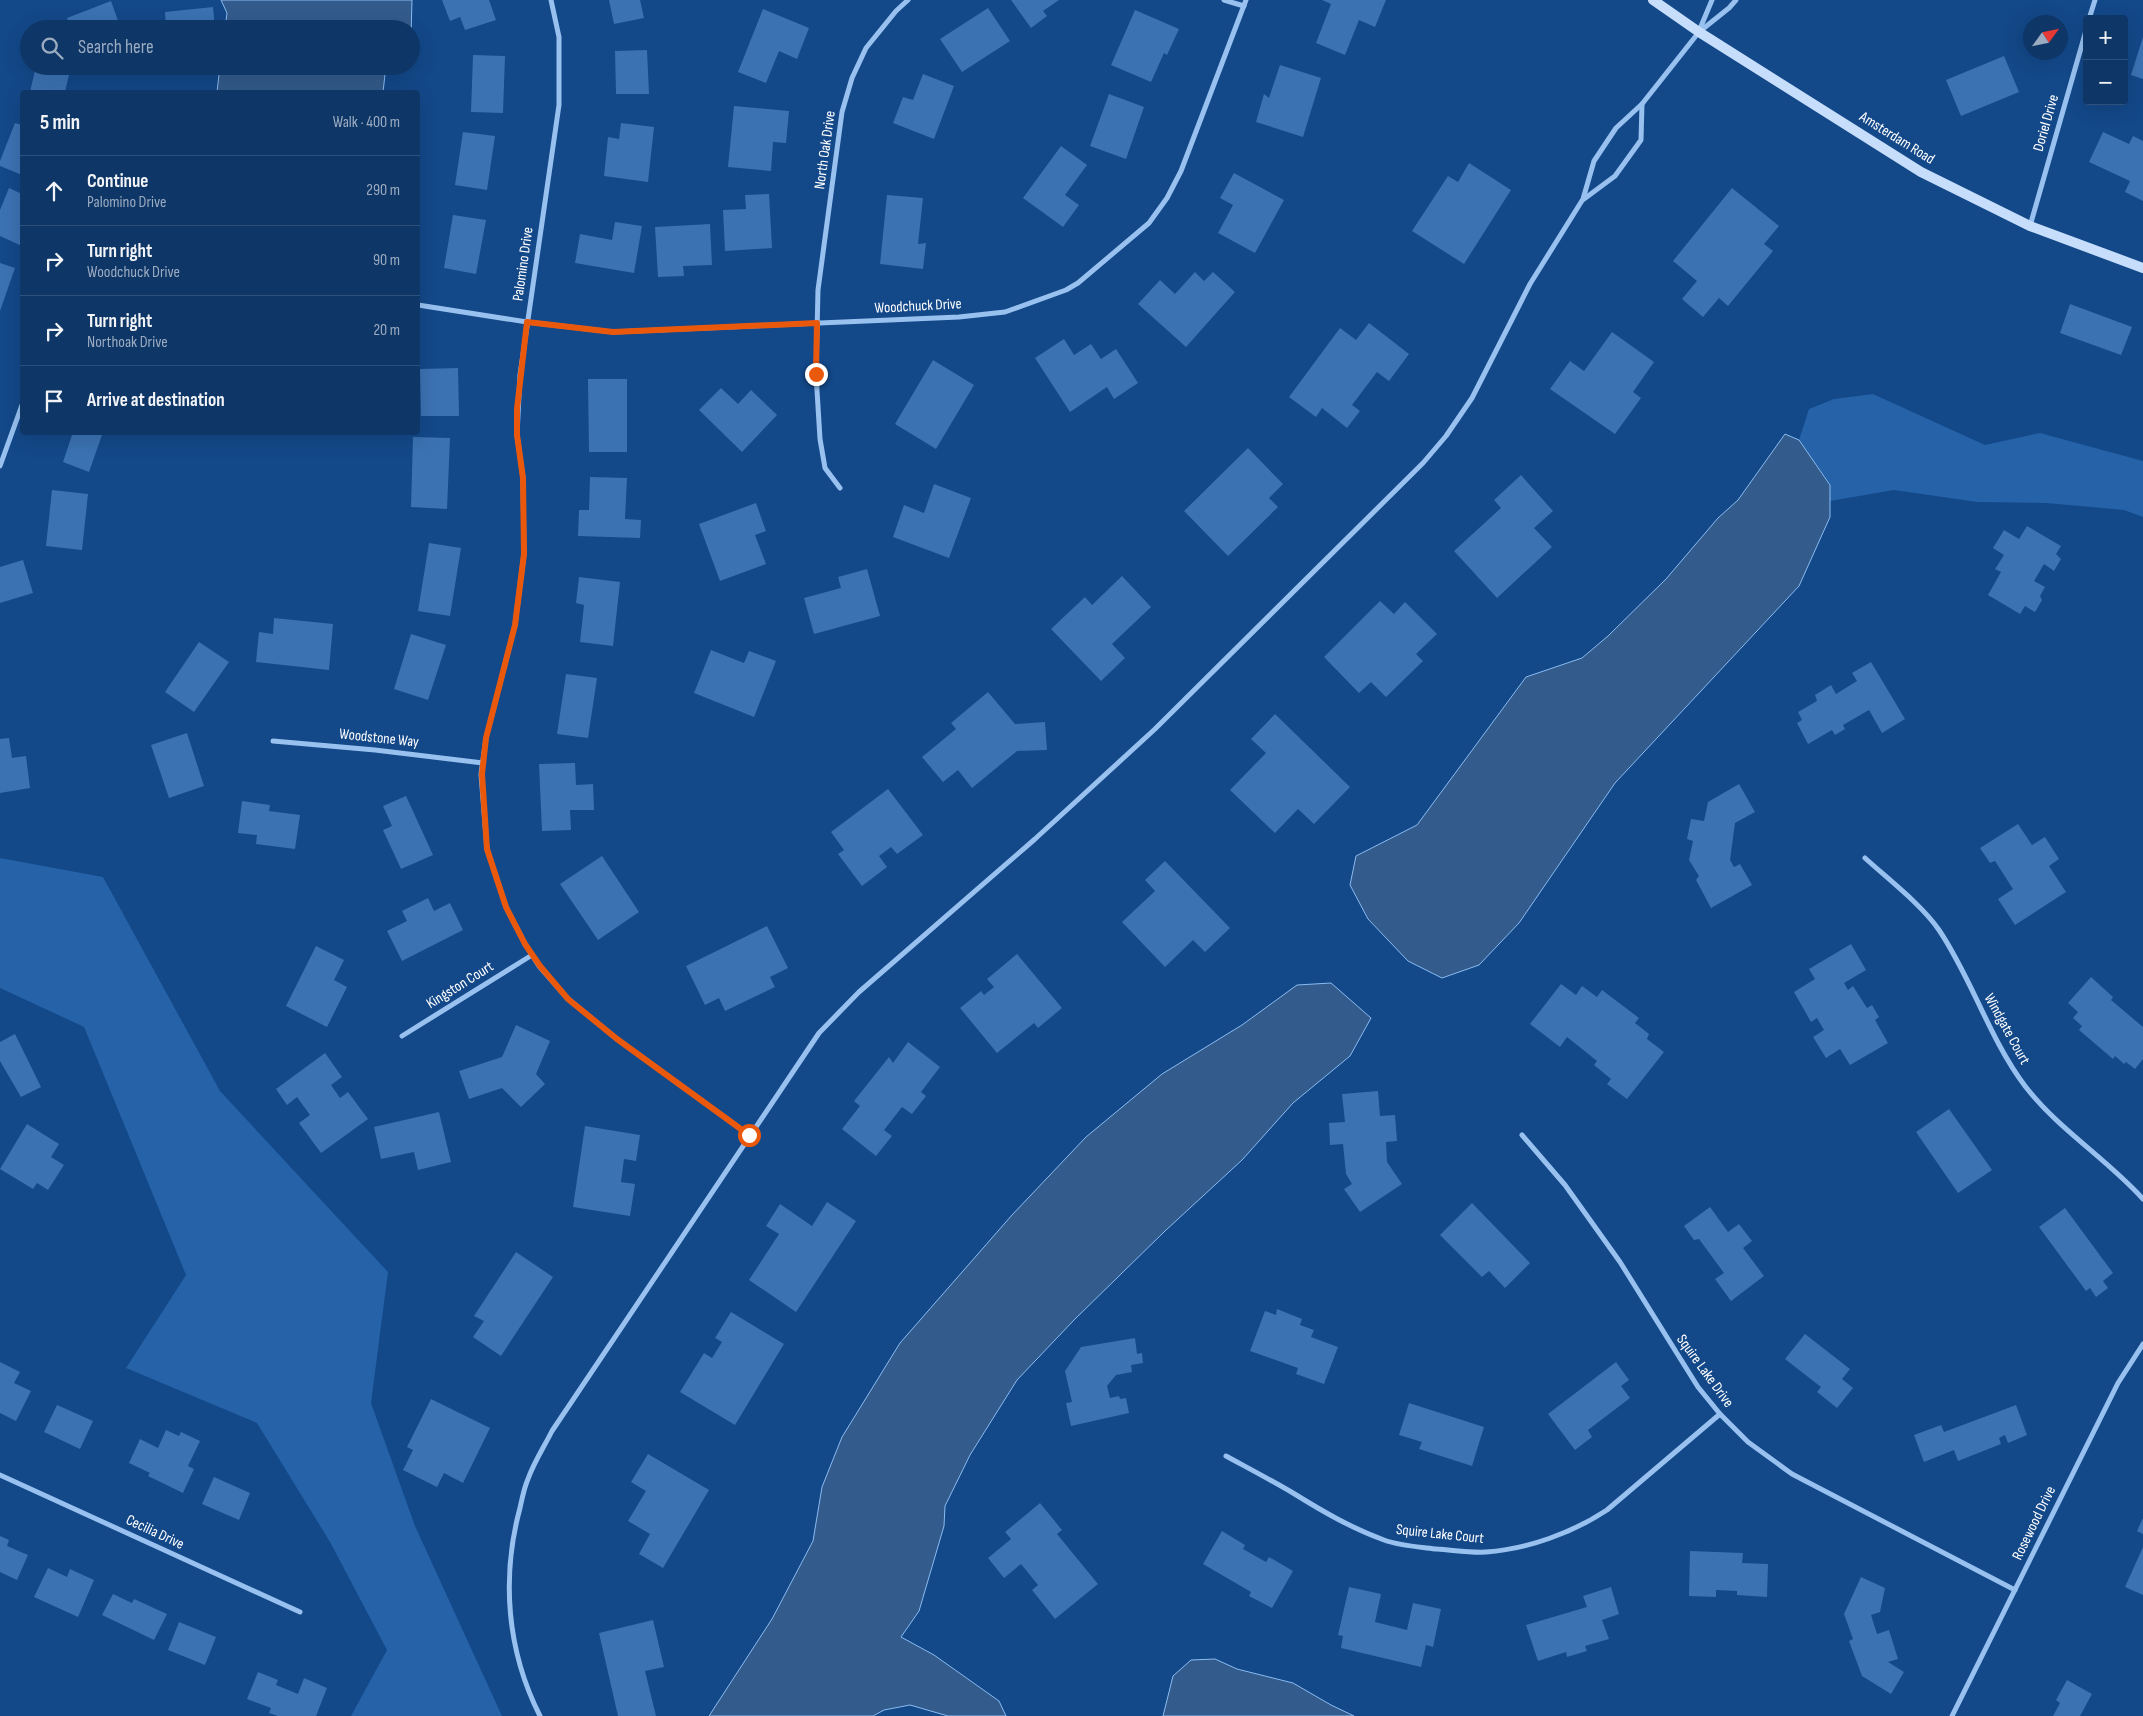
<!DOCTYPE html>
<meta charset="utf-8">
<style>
:root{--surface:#0e3667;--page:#1c4170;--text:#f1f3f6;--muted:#9babc0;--line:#2e507b}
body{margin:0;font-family:"Sofia Sans Condensed",sans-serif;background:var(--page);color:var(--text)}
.controls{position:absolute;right:15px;top:15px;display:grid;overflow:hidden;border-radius:5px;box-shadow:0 5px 20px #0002}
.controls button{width:45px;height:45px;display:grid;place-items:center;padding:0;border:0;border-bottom:1px solid var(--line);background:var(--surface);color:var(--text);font:25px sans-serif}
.compass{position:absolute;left:2023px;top:15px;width:45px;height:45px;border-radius:50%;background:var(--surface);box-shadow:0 5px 20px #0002;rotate:57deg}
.stop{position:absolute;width:15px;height:15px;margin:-11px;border:4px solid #ea580c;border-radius:50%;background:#fff}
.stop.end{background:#ea580c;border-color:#fff;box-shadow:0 1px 5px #0008}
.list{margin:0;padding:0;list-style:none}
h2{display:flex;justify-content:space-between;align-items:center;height:65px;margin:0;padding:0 20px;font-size:21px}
h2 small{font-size:16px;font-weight:400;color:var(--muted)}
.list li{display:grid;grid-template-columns:32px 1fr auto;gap:15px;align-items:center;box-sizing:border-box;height:70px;padding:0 20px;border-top:1px solid var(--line)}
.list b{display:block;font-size:19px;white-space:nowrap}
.list p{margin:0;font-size:16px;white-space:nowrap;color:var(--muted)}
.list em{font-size:16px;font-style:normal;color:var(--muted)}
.icon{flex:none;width:28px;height:28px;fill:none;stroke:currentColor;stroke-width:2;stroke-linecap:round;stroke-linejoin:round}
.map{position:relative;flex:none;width:2143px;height:1716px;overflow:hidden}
.search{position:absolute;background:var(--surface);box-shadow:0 5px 20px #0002;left:20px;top:20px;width:400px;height:55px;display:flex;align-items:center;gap:12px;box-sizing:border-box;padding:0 18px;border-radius:28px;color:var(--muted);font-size:19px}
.panel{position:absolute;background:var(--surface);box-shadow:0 5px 20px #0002;left:20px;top:90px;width:400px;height:345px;border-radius:5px}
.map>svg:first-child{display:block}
.green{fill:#2562a8}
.water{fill:#335b8b;stroke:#8abcf3}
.building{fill:#3b72b2}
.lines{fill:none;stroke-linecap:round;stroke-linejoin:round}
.street{stroke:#98c1f0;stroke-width:5}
.secondary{stroke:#c6defb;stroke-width:10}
.route{stroke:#ea580c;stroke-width:6}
.labels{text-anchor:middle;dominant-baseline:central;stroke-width:5;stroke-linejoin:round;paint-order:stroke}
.street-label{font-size:15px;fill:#fff;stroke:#134889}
</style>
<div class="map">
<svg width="2143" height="1716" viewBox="0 0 2143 1716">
<rect width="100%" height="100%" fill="#134889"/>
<!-- green -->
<g class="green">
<polygon points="1873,394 1985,445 2040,433 2143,461 2143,517 2124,510 2046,503 1977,502 1894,490 1830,501 1830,484 1799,440 1809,409 1834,399"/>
<polygon points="0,858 103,877 220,1091 388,1272 371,1403 415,1526 502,1716 351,1716 387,1650 330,1542 257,1423 126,1368 186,1275 84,1027 0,988"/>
</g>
<!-- water -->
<g class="water">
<polygon points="221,0 412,0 411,36 411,29 225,29 227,13"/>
<polygon points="220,66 386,66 383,92 217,92"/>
<polygon points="1785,434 1799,440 1830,485 1830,517 1799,586 1615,783 1519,923 1479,965 1442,978 1408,961 1368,919 1350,885 1356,856 1417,825 1526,677 1582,658 1608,636 1666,579 1718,518 1738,500"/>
<polygon points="1331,983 1371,1018 1350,1056 1293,1103 1242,1160 1165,1231 1074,1320 1017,1380 970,1455 945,1506 944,1526 919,1611 901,1637 934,1655 999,1701 1006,1716 948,1716 910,1705 884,1710 873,1716 709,1716 772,1619 813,1541 822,1487 842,1437 900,1343 1012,1215 1086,1137 1162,1074 1242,1025 1297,985"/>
<polygon points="1215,1659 1237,1669 1293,1683 1331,1705 1354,1716 1163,1716 1173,1676 1191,1660"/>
</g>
<!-- building -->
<g class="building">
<polygon points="442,0 489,0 496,20 465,30 460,17 450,21"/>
<polygon points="609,0 640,0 644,18 614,24"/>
<polygon points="1011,0 1059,0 1043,11 1047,16 1031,28"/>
<polygon points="1322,0 1386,0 1375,27 1359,20 1345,55 1316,43 1331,4"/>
<polygon points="111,1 121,29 71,29 67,18"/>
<polygon points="213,7 215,29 166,29 165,12"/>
<polygon points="988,8 1010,41 962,72 940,39"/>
<polygon points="763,9 809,28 797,59 779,51 766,83 738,72"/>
<polygon points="1135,10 1179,29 1167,55 1164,53 1151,82 1111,65"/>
<polygon points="2143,37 2143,79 2131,75"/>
<polygon points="647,50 649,94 616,94 615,51"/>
<polygon points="473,55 505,56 503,113 471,112"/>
<polygon points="2004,56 2019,92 1961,116 1946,80"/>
<polygon points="1280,65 1321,78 1303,137 1256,122 1264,94 1269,98"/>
<polygon points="36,66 71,66 65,92 30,92"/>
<polygon points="923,74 954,86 934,139 893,123 903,97 913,100"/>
<polygon points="1109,94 1144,107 1126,159 1090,146"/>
<polygon points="734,106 789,111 786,143 773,142 771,171 728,167"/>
<polygon points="15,123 22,125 22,175 0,166 0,161"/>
<polygon points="621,123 654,127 648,182 604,176 608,137 619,139"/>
<polygon points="463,132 495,136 487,190 455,185"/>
<polygon points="2103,132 2129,144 2133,136 2143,141 2143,201 2125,192 2130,181 2089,162"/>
<polygon points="1061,146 1087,165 1065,195 1079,205 1063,227 1023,198"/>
<polygon points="1469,163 1511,190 1464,264 1412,231 1448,176 1458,182"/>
<polygon points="1234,173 1284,200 1255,253 1218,233 1233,205 1220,198"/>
<polygon points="9,188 22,194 22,246 0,236 0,210"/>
<polygon points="1732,188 1779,226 1764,244 1773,251 1728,306 1719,298 1703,317 1682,299 1697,281 1673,261"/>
<polygon points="769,194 772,248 725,251 723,210 746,209 745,195"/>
<polygon points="887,195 923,198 918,244 926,243 923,269 880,264"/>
<polygon points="453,215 486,220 476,274 444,268"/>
<polygon points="615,222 642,226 634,273 575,263 580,234 612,240"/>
<polygon points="710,224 712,265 683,266 684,276 658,277 655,227"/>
<polygon points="0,263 15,268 0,311"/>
<polygon points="1195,272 1204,281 1213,272 1235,292 1186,347 1138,304 1160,280 1175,294"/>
<polygon points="2070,304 2132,327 2121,355 2060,333"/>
<polygon points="1369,323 1409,354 1389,381 1377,372 1352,405 1360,411 1347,428 1322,408 1316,417 1289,397 1340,328 1356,340"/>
<polygon points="1612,332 1654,362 1633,392 1641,398 1615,434 1550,389 1570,361 1584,371"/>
<polygon points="1064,339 1074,355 1091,344 1101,359 1116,349 1138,383 1114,399 1107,387 1070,412 1035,358"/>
<polygon points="933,360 974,385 936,449 895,424"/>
<polygon points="458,368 459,416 421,416 420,369"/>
<polygon points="588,379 627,379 627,452 589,452"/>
<polygon points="721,388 738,404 751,390 777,415 742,452 699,410"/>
<polygon points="73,432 103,432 89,472 63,462"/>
<polygon points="413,437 450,438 447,509 411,507"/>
<polygon points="1248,448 1283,484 1269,498 1278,507 1228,556 1184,511"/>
<polygon points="1521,475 1553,511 1534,528 1552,547 1497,598 1454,551 1501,508 1494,500"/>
<polygon points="590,477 627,478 625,519 641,520 640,538 578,536 579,510 589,510"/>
<polygon points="934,484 971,498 949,558 893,537 904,505 924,513"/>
<polygon points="52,490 88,494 82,550 46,546"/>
<polygon points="756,503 766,531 755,535 766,564 720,581 699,524"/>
<polygon points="2027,526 2061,546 2056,554 2061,559 2054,571 2044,564 2034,581 2045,587 2040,596 2042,600 2035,612 2025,606 2020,614 1988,595 2001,572 1995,569 2004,555 1993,548 2004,530 2019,539"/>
<polygon points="429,543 461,548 450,616 418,611"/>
<polygon points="23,560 33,593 0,603 0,567"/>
<polygon points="867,569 880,616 814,634 804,598 841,588 838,577"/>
<polygon points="1122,576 1151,607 1112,644 1125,658 1101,681 1051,629 1085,597 1092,605"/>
<polygon points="579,577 620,582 613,646 580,642 584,605 576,603"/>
<polygon points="1380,601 1394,614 1405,602 1437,634 1416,654 1423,661 1386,697 1371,682 1359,693 1324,657"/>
<polygon points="274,618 333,624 329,670 256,662 259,632 273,634"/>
<polygon points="411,634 446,645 428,700 394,689"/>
<polygon points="199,642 229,662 194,712 165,692"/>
<polygon points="711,650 744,663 749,651 776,661 754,717 694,693"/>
<polygon points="1871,662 1905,719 1882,733 1869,710 1843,725 1845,729 1835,735 1832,730 1808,744 1797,723 1802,720 1798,712 1817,701 1815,695 1831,685 1836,694 1857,681 1852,673"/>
<polygon points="566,674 597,678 588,738 557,734"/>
<polygon points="988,692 1015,724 1045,722 1047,750 1017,751 972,788 958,770 943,782 922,757 956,729 951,723"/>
<polygon points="1275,714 1350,787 1314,824 1298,809 1275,833 1230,790 1266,753 1251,739"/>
<polygon points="187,733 204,786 169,798 151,745"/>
<polygon points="9,738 12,758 26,756 30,788 0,793 0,739"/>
<polygon points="575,763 576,785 593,784 594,810 570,810 571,830 542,831 539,764"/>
<polygon points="1739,784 1755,812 1735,823 1730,860 1734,867 1740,864 1752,885 1711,908 1696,880 1699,876 1689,860 1693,841 1687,839 1691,819 1704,821 1708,802"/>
<polygon points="888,789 923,835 897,854 891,847 879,856 887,867 862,886 838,854 844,850 831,832"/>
<polygon points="406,796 433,855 401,869 383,830 392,826 383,806"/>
<polygon points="242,801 270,805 269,811 300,815 295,849 256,844 257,835 238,833"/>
<polygon points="2018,824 2032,845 2045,837 2059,859 2049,866 2066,892 2015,925 1998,899 2013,889 1995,861 1990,863 1980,848"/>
<polygon points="602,856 639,912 598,940 560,884"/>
<polygon points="1165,861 1230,928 1205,952 1193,940 1165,967 1122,922 1155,891 1145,880"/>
<polygon points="428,898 434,911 450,903 463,930 402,961 387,931 407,921 402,911"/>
<polygon points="767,926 788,968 770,977 775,987 725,1011 719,998 705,1005 686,966"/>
<polygon points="1851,944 1866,970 1844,983 1848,990 1853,986 1867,1008 1872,1005 1879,1017 1875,1020 1888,1043 1850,1065 1840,1049 1826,1058 1813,1037 1824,1030 1817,1018 1811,1022 1794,992 1815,979 1809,969"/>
<polygon points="316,946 344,960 334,980 347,987 327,1027 286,1006"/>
<polygon points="1017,954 1062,1008 1038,1028 1034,1023 997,1053 960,1008 981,991 984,995 994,987 987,979"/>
<polygon points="2091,977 2113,997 2111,1000 2143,1027 2143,1059 2135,1069 2126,1062 2124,1064 2115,1056 2113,1059 2079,1030 2082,1026 2073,1018 2078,1012 2068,1003"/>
<polygon points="1561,984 1576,995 1582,986 1597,997 1602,990 1639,1018 1635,1023 1649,1034 1647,1039 1664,1052 1627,1099 1607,1084 1611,1079 1594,1065 1597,1061 1567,1037 1560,1047 1530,1024"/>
<polygon points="516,1025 550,1041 536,1074 545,1084 521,1107 502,1088 469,1099 459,1071 502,1057"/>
<polygon points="15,1034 41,1087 21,1097 0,1061 0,1042"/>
<polygon points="908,1042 940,1067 921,1092 926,1096 912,1114 902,1107 884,1130 892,1136 876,1156 842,1129 860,1106 854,1101 889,1057 893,1063"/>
<polygon points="325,1053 342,1077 331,1085 340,1098 348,1092 368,1119 321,1153 299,1123 310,1115 297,1097 287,1105 276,1089"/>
<polygon points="1378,1091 1380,1116 1395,1115 1397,1141 1386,1142 1387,1162 1402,1184 1360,1212 1344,1189 1352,1184 1346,1174 1343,1144 1330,1145 1329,1123 1345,1122 1342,1094"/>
<polygon points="1949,1109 1992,1170 1958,1193 1916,1132"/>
<polygon points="439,1112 451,1162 418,1170 414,1152 381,1159 374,1127"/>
<polygon points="27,1124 59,1144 51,1157 64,1165 48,1190 37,1183 33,1189 0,1169"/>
<polygon points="585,1126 640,1135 636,1161 624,1159 621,1182 635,1184 630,1216 573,1207"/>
<polygon points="827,1202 856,1221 796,1312 749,1280 779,1234 766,1226 780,1204 812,1226"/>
<polygon points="1472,1203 1530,1263 1505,1288 1489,1271 1482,1277 1440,1235"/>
<polygon points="1710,1207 1728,1232 1739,1224 1752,1241 1743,1248 1764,1276 1731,1301 1715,1279 1724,1273 1699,1239 1694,1240 1684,1226"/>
<polygon points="2065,1208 2113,1273 2103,1281 2108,1288 2096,1297 2090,1288 2086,1291 2039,1227"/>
<polygon points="516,1252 553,1277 501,1356 473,1337 484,1321 474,1316"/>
<polygon points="1277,1309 1302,1319 1300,1325 1314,1330 1311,1337 1338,1347 1324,1384 1296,1374 1298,1368 1250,1351 1265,1311 1276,1315"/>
<polygon points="731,1312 784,1344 735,1425 680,1392 704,1353 712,1358 722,1342 715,1338"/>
<polygon points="1805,1334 1850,1369 1842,1379 1853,1388 1837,1408 1817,1392 1821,1387 1785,1359"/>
<polygon points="1135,1338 1137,1354 1142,1353 1143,1363 1131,1365 1132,1372 1116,1375 1107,1386 1110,1398 1119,1396 1120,1399 1126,1398 1129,1413 1071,1426 1066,1403 1072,1402 1065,1371 1081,1347"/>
<polygon points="0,1362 20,1372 14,1383 31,1391 16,1421 0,1413"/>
<polygon points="1616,1362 1629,1380 1621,1386 1630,1398 1588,1430 1592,1437 1575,1450 1548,1414"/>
<polygon points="431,1399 490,1428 463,1483 444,1473 437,1487 403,1470 413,1450 407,1447"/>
<polygon points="1409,1403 1484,1427 1472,1466 1419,1449 1422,1442 1399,1435"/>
<polygon points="57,1405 93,1421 80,1449 44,1432"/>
<polygon points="2016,1405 2027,1435 2008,1443 2005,1435 1999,1438 2001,1444 1958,1461 1954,1450 1924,1462 1914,1435 1941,1425 1944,1432"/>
<polygon points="166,1430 179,1436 181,1432 200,1441 188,1466 194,1469 183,1493 148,1476 150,1473 129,1463 140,1439 158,1448"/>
<polygon points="648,1454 709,1490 663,1568 639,1554 650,1534 628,1521 646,1491 631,1482"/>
<polygon points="214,1477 250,1493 239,1520 202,1504"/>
<polygon points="1040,1503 1062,1530 1057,1534 1098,1584 1055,1619 1032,1590 1038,1585 1021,1564 1004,1578 988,1558 1011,1539 1005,1532"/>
<polygon points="2143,1518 2143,1534 2137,1531"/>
<polygon points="1222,1531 1245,1545 1243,1549 1266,1562 1269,1557 1293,1571 1272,1608 1249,1596 1251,1592 1203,1564"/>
<polygon points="0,1536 9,1540 7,1546 28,1555 17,1580 0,1572"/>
<polygon points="2143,1547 2143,1595 2125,1587"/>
<polygon points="1690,1551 1743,1553 1742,1563 1768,1564 1767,1597 1737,1595 1737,1591 1716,1590 1716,1597 1689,1596"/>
<polygon points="48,1568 67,1577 70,1569 94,1580 78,1617 34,1597"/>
<polygon points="1861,1577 1885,1588 1880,1612 1871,1615 1877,1634 1889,1630 1898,1659 1888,1662 1904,1672 1891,1694 1862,1676 1849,1641 1853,1639 1844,1614"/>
<polygon points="1349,1587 1381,1594 1375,1622 1407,1630 1413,1603 1441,1609 1433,1647 1426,1645 1421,1667 1341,1648 1343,1636 1338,1635"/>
<polygon points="1611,1587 1619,1614 1602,1620 1609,1639 1585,1646 1587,1651 1567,1657 1566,1652 1538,1661 1526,1625 1587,1607 1583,1596"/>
<polygon points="113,1594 132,1603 134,1599 167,1614 154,1640 102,1615"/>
<polygon points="653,1620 664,1667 645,1671 656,1716 618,1716 599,1633"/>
<polygon points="179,1622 216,1637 205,1665 168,1650"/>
<polygon points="258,1672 278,1680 276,1685 298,1694 304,1678 327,1688 316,1716 278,1716 269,1713 271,1708 247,1699"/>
<polygon points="2067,1680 2092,1694 2080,1716 2053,1716 2060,1703 2056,1700"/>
</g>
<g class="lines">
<!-- street -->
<g class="street">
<polyline points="551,0 559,37 559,105 520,375 517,435 523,478 524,554 515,625 486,738 481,774 487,849 506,907 525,944 539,966 568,999 617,1039 749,1135"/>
<polyline points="1224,0 1244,6"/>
<polyline points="2089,19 2095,0"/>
<polyline points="1699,31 1712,0"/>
<polyline points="1584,199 1615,176 1641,140 1642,104"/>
<polyline points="2030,226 2087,27"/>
<polyline points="418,305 527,322 613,332 959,317 1005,312 1066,290 1078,283 1149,223 1167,198 1181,171 1246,0"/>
<polyline points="0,466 22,405"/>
<polyline points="840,488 825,468 820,439 816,374 818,290 842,112 852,78 866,48 896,11 908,0"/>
<polyline points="273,741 375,750 483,763"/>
<path d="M 1865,858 C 1888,879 1922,905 1939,930 C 1972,979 1989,1038 2025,1086 C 2059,1130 2106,1158 2143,1199"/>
<polyline points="402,1036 532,955"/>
<polyline points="1522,1135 1565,1185 1620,1262 1698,1387 1720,1414 1748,1442 1792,1474 2015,1590"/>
<path d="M 1226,1456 C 1248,1468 1271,1480 1293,1493 C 1322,1511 1351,1528 1384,1540 C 1400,1546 1420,1547 1437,1549 C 1453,1550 1470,1553 1486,1552 C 1528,1549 1572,1533 1607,1510 L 1720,1414"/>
<polyline points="0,1475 300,1612"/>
<path d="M 540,1716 C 507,1651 501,1578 520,1508 C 522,1499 524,1488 528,1479 C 534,1462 544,1447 552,1431 L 819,1033 L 859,992 L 1035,839 L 1155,729 L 1423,463 L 1446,436 L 1472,398 L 1530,284 L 1583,199 L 1594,161 L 1616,128 L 1642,104 L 1699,32 L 1729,8 L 1736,0"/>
<polyline points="1952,1716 2118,1383 2143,1344"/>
</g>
<!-- secondary -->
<polyline class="secondary" points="1653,0 1699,32 1921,172 2030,226 2143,268"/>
</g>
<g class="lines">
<!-- route -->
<polyline class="route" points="749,1135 617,1039 568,999 540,966 525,944 506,907 487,849 482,774 486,738 515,625 524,554 523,478 517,435 517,409 527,322 613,332 817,323 816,374"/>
</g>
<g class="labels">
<!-- street labels -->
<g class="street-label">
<text transform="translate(2046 123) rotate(-74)">Doriel Drive</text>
<text transform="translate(1897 138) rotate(32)">Amsterdam Road</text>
<text transform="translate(825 150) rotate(-82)">North Oak Drive</text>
<text transform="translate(523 264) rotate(-82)">Palomino Drive</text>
<text transform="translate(918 306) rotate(-3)">Woodchuck Drive</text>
<text transform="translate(379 738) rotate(6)">Woodstone Way</text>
<text transform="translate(460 985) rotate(-32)">Kingston Court</text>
<text transform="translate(2007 1029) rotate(61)">Windgate Court</text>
<text transform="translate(1705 1371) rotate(54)">Squire Lake Drive</text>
<text transform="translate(2034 1523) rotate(-64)">Rosewood Drive</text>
<text transform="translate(155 1532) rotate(25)">Cecilia Drive</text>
<text transform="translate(1440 1534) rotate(6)">Squire Lake Court</text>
</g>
</g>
</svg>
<div class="controls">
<button>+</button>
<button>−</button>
</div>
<svg class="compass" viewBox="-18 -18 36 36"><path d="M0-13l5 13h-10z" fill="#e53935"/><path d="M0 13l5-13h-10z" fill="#9babc0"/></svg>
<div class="stop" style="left:749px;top:1135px"></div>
<div class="stop end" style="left:816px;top:374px"></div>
<div class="search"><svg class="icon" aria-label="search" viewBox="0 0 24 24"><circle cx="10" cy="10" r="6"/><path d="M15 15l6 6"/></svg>Search here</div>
<section class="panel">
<h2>5 min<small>Walk · 400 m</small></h2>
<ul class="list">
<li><svg class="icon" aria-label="ahead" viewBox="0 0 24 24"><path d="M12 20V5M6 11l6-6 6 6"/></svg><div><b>Continue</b><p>Palomino Drive</p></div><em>290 m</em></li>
<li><svg class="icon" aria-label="right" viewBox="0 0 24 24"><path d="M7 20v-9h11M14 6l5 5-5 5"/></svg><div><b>Turn right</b><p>Woodchuck Drive</p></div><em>90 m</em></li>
<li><svg class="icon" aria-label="right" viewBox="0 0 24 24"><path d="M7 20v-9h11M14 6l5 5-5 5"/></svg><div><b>Turn right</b><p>Northoak Drive</p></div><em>20 m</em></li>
<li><svg class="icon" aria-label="arrive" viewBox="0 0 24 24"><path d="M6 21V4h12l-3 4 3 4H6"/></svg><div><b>Arrive at destination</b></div></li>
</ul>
</section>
</div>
